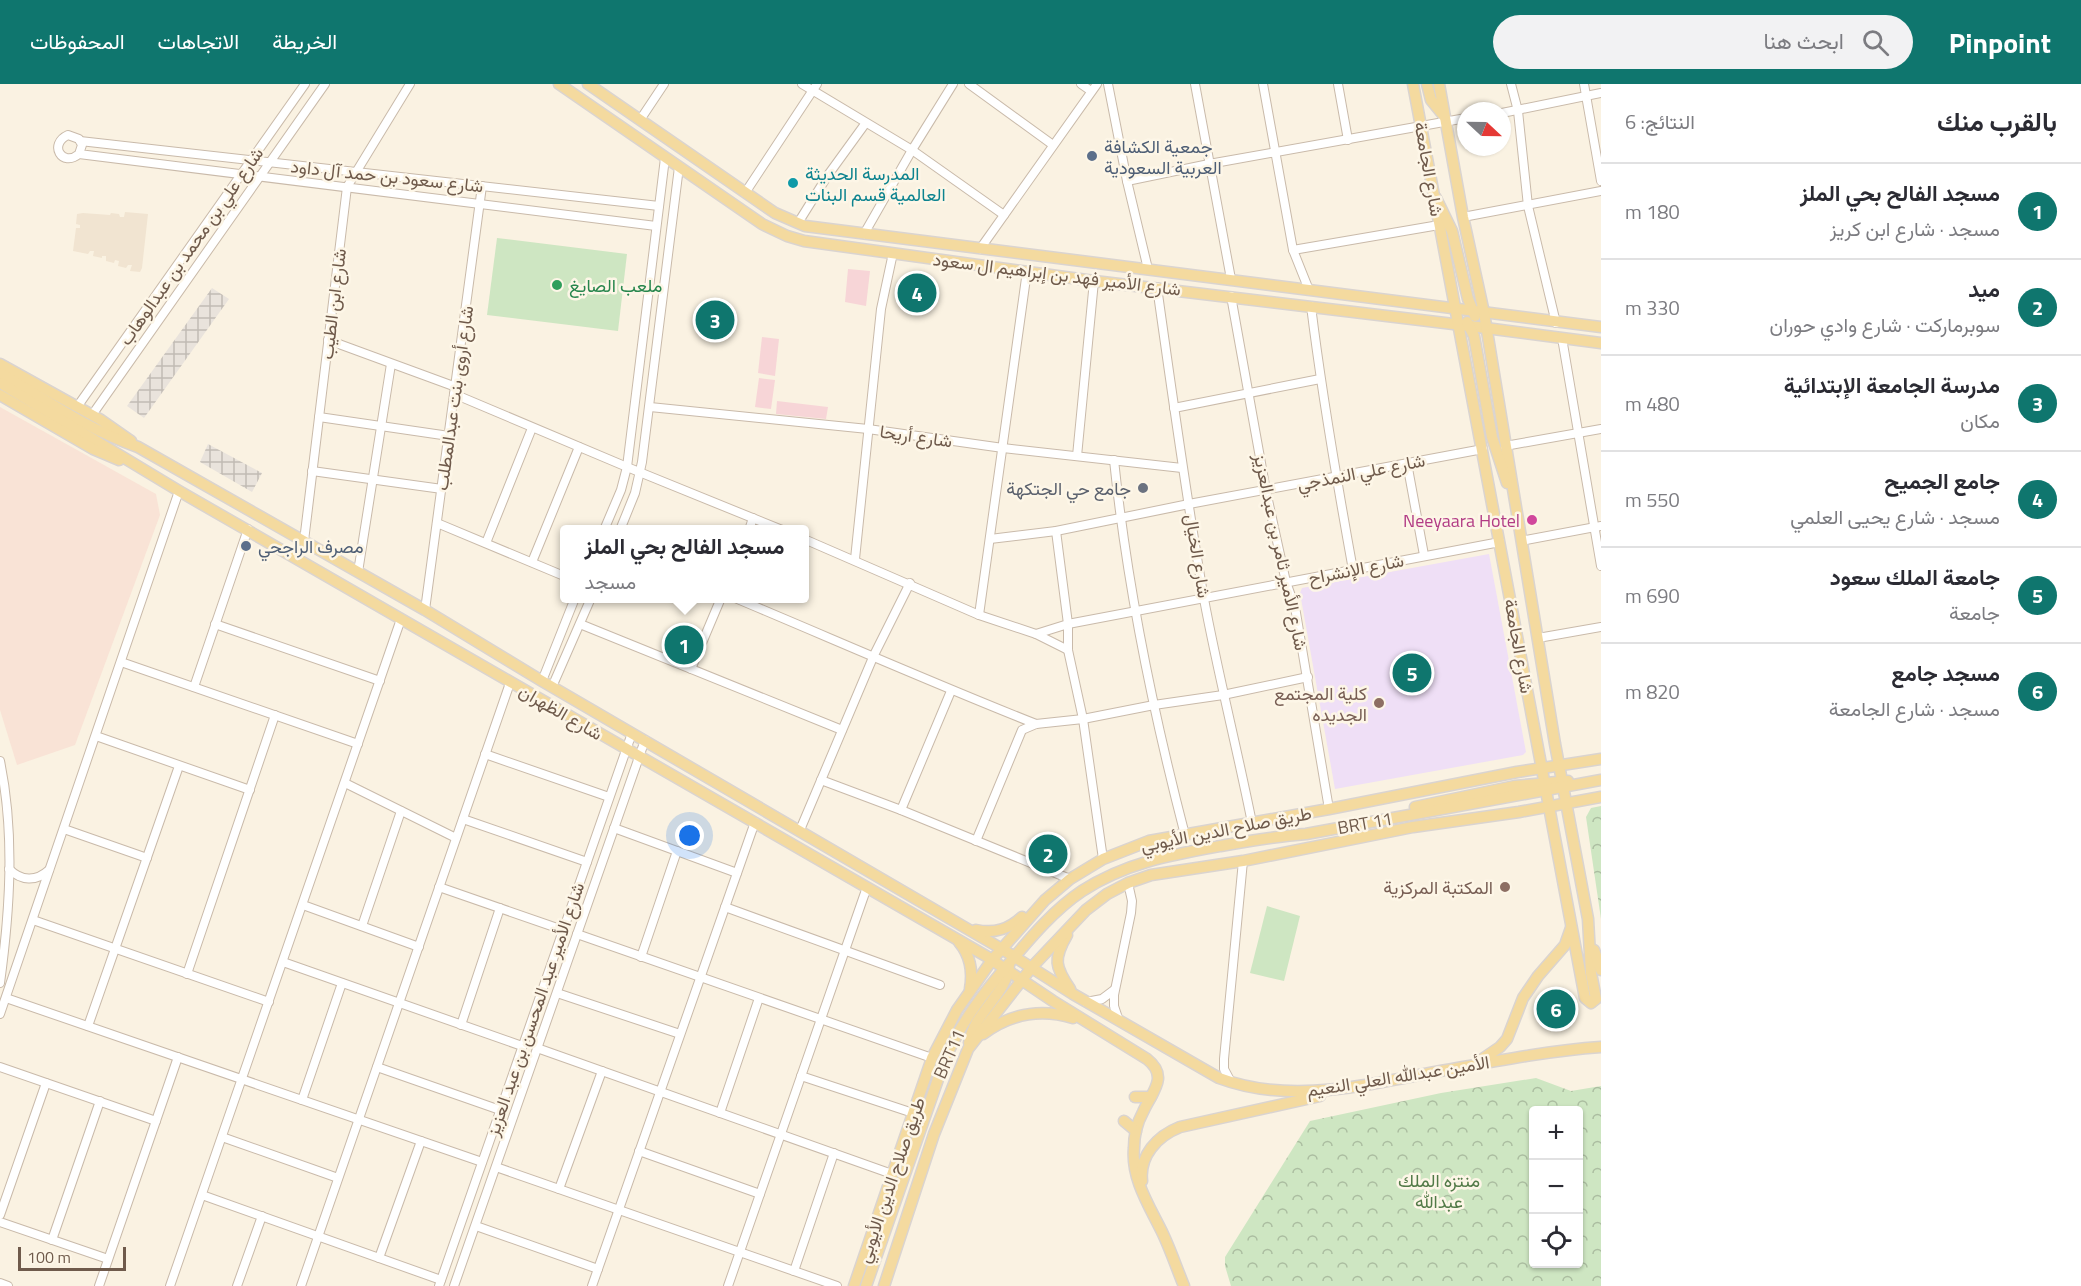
<!DOCTYPE html>
<html lang="ar">
<meta charset="utf-8">
<style>
:root{--surface:#fff;--page:#f2f2f3;--text:#2b2b33;--muted:#7c7c81;--line:#e1e1e2;--accent:#0f766e}
body{margin:0;font-family:"Titillium Web",Vazirmatn,sans-serif;background:var(--page);color:var(--text);direction:rtl}
.controls{position:absolute;right:18px;bottom:18px;display:grid;overflow:hidden;border-radius:6px;box-shadow:0 2px 4px #0004}
.controls button{width:54px;height:54px;display:grid;place-items:center;padding:0;border:0;border-bottom:2px solid var(--line);background:var(--surface);color:var(--text);font:30px sans-serif}
.compass{position:absolute;left:1457px;top:18px;width:54px;height:54px;border-radius:50%;background:var(--surface);box-shadow:0 2px 4px #0004;rotate:112deg}
.scale{position:absolute;left:18px;bottom:15px;width:108px;box-sizing:border-box;padding-left:6px;border:3px solid #6f5a4b;border-top:0;font-size:16px;line-height:21px;white-space:nowrap;color:#6f5a4b;-webkit-text-stroke:4px #fdf6e7;paint-order:stroke}
.you{position:absolute;left:690px;top:752px;width:21px;height:21px;margin:-15px;border:4px solid #fff;border-radius:50%;background:#1a73e8;box-shadow:0 0 0 9px #1a73e833}
.badge{display:grid;place-items:center;width:39px;height:39px;border-radius:50%;background:var(--accent);color:#fff;font-size:20px;font-weight:700}
.pin{position:absolute;translate:-50% -50%;border:3px solid #fff;box-shadow:0 2px 6px #0006}
.popup{position:absolute;left:560px;top:441px;width:249px;height:78px;box-sizing:border-box;display:grid;place-content:center;border-radius:6px;background:var(--surface);filter:drop-shadow(0 2px 4px #0005);font-size:20px;white-space:nowrap;color:var(--muted)}
.popup b{font-size:22px;color:var(--text)}
.popup::after{content:'';position:absolute;left:50%;top:100%;margin-left:-12px;border:12px solid transparent;border-top-color:var(--surface)}
.list{margin:0;padding:0;list-style:none}
h2{display:flex;justify-content:space-between;align-items:center;height:78px;margin:0;padding:0 24px;font-size:26px}
h2 small{font-size:20px;font-weight:400;color:var(--muted)}
.list li{display:grid;grid-template-columns:39px 1fr auto;gap:18px;align-items:center;box-sizing:border-box;height:96px;padding:0 24px;border-top:2px solid var(--line)}
.list b{display:block;font-size:22px;white-space:nowrap}
.list p{margin:0;font-size:20px;white-space:nowrap;color:var(--muted)}
.list em{font-size:20px;font-style:normal;color:var(--muted)}
.icon{flex:none;width:33px;height:33px;fill:none;stroke:currentColor;stroke-width:2;stroke-linecap:round;stroke-linejoin:round}
.map{position:relative;flex:none;width:1601px;height:1202px;overflow:hidden;direction:ltr}
header{display:flex;align-items:center;gap:36px;box-sizing:border-box;height:84px;padding:0 30px;background:var(--accent);color:#fff}
header strong{font-size:28px}
nav{display:flex;gap:33px;margin-inline-start:auto;font-size:21px}
.search{width:420px;height:54px;background:var(--page);display:flex;align-items:center;gap:15px;box-sizing:border-box;padding:0 21px;border-radius:33px;color:var(--muted);font-size:22px}
main{display:flex}
aside{flex:1;background:var(--surface)}
.map>svg:first-child{display:block}
.residential{fill:#f1e4d1}
.commercial{fill:#f9e3d6}
.industrial{fill:url(#industrial-grid)}
.education{fill:#efdff6}
.medical{fill:#f7d5d7}
.grass{fill:#cee6c2}
.park{fill:url(#park-crowns);fill-rule:evenodd}
.lines{fill:none;stroke-linecap:round;stroke-linejoin:round}
.minor-casing{stroke:#c9baaa;stroke-width:10}
.major-casing{stroke:#dad4d0;stroke-width:13}
.minor{stroke:#fff;stroke-width:8}
.major{stroke:#f4da9f;stroke-width:10}
.service-dot{fill:#5c6f8a;stroke:#fdf6e7;stroke-width:2}
.culture-dot{fill:#0f9aa8;stroke:#fdf6e7;stroke-width:2}
.leisure-dot{fill:#2e9e5b;stroke:#fdf6e7;stroke-width:2}
.worship-dot{fill:#6b7280;stroke:#fdf6e7;stroke-width:2}
.hotel-dot{fill:#d1479c;stroke:#fdf6e7;stroke-width:2}
.education-dot{fill:#8d6e63;stroke:#fdf6e7;stroke-width:2}
.labels{text-anchor:middle;dominant-baseline:central;stroke-width:5;stroke-linejoin:round;paint-order:stroke}
.service-label{font-size:18px;fill:#4e5e75;stroke:#fdf6e7;text-anchor:start}
.street-label{font-size:18px;fill:#6f5a4b;stroke:#fdf6e7}
.culture-label{font-size:18px;fill:#0d838f;stroke:#fdf6e7;text-anchor:start}
.leisure-label{font-size:18px;fill:#27864d;stroke:#fdf6e7;text-anchor:start}
.worship-label{font-size:18px;fill:#5b616d;stroke:#fdf6e7;text-anchor:end}
.hotel-label{font-size:18px;fill:#b23c85;stroke:#fdf6e7;text-anchor:end}
.education-label{font-size:18px;fill:#785e54;stroke:#fdf6e7;text-anchor:end}
.park-label{font-size:18px;fill:#527a47;stroke:#fdf6e7}
</style>
<header>
<strong>Pinpoint</strong>
<div class="search"><svg class="icon" aria-label="search" viewBox="0 0 24 24"><circle cx="10" cy="10" r="6"/><path d="M15 15l6 6"/></svg>ابحث هنا</div>
<nav><a>الخريطة</a><a>الاتجاهات</a><a>المحفوظات</a></nav>
</header>
<main>
<aside>
<h2>بالقرب منك<small>النتائج: 6</small></h2>
<ul class="list">
<li><span class="badge">1</span><div><b>مسجد الفالح بحي الملز</b><p>مسجد · شارع ابن كريز</p></div><em>180 m</em></li>
<li><span class="badge">2</span><div><b>ميد</b><p>سوبرماركت · شارع وادي حوران</p></div><em>330 m</em></li>
<li><span class="badge">3</span><div><b>مدرسة الجامعة الإبتدائية</b><p>مكان</p></div><em>480 m</em></li>
<li><span class="badge">4</span><div><b>جامع الجميح</b><p>مسجد · شارع يحيى العلمي</p></div><em>550 m</em></li>
<li><span class="badge">5</span><div><b>جامعة الملك سعود</b><p>جامعة</p></div><em>690 m</em></li>
<li><span class="badge">6</span><div><b>مسجد جامع</b><p>مسجد · شارع الجامعة</p></div><em>820 m</em></li>
</ul>
</aside>
<div class="map">
<svg width="1601" height="1202" viewBox="0 0 1601 1202">
<defs>
<pattern id="industrial-grid" width="8" height="8" patternUnits="userSpaceOnUse" patternTransform="scale(1.5)"><rect width="8" height="8" fill="#e9e3dc"/><path d="M0 4h8M4 0v8" fill="none" stroke="#c1bbb4"/></pattern>
<pattern id="park-crowns" width="20" height="18" patternUnits="userSpaceOnUse" patternTransform="scale(1.5)"><rect width="20" height="18" fill="#cee6c2"/><path d="M2 6a3 3 0 1 1 6 0M12 15a3 3 0 1 1 6 0" fill="none" stroke="#abbda0"/></pattern>
</defs>
<rect width="100%" height="100%" fill="#faf2e2"/>
<!-- residential -->
<polygon class="residential" points="125,128 148,130 142,184 140,188 130,187 132,181 128,181 126,184 118,182 119,177 115,176 114,179 106,177 106,172 102,172 102,174 93,172 94,167 90,167 88,170 73,167 76,144 80,144 80,141 76,140 77,130 83,129 110,131 111,129 119,130 120,133 124,133"/>
<!-- commercial -->
<polygon class="commercial" points="0,323 156,410 160,431 75,661 17,681 0,626"/>
<!-- industrial -->
<g class="industrial">
<polygon points="212,204 229,215 144,334 127,322"/>
<polygon points="208,360 262,389 252,408 200,378"/>
</g>
<!-- education -->
<polygon class="education" points="1489,470 1526,668 1523,671 1335,705 1300,509 1302,504"/>
<!-- medical -->
<g class="medical">
<polygon points="848,185 870,187 866,222 845,218"/>
<polygon points="762,253 779,255 775,292 758,289"/>
<polygon points="759,294 775,296 771,325 755,323"/>
<polygon points="777,317 828,323 826,335 776,330"/>
</g>
<!-- grass -->
<g class="grass">
<polygon points="497,154 627,170 618,247 487,231"/>
<polygon points="1267,822 1300,832 1284,897 1250,889"/>
</g>
<!-- park -->
<g class="park">
<polygon points="1601,722 1601,835 1586,733 1591,724"/>
<path d="M 1536,994 L 1571,1007 L 1601,1002 L 1601,1202 L 1231,1202 L 1225,1182 L 1225,1173 L 1310,1037 L 1441,1009 ZM 1534,1026 L 1578,1026 L 1578,1180 L 1534,1180 Z"/>
</g>
<g class="lines">
<!-- minor casing -->
<g class="minor-casing">
<g id="minor">
<polyline points="802,0 912,66 1004,131"/>
<polyline points="969,0 1053,61"/>
<polyline points="1081,0 1091,7"/>
<polyline points="1108,0 1127,97 1148,185"/>
<polyline points="1195,0 1231,195"/>
<polyline points="1263,0 1293,166 1309,206"/>
<polyline points="1338,0 1348,56"/>
<polyline points="1511,0 1518,27 1528,122 1556,239"/>
<polyline points="1584,0 1601,97"/>
<polyline points="1502,29 1601,9"/>
<polyline points="640,36 664,0"/>
<polyline points="80,57 659,122"/>
<path d="M 79,70 L 82,61 L 79,55 L 68,51 C 48,60 62,84 79,70 L 656,142"/>
<polyline points="1127,97 1209,80 1466,34"/>
<polyline points="745,109 817,0"/>
<polyline points="1463,133 1601,107"/>
<polyline points="798,139 828,91 865,40"/>
<polyline points="864,150 912,66 953,0"/>
<polyline points="980,165 1097,0"/>
<polyline points="1293,166 1439,141"/>
<path d="M 1157,203 C 1172,308 1186,412 1204,515 C 1218,590 1237,664 1252,739"/>
<polyline points="1231,212 1266,407 1286,498 1295,523 1329,725"/>
<path d="M 1311,222 C 1322,311 1337,398 1353,486"/>
<polyline points="1562,254 1601,482"/>
<polyline points="328,256 456,303"/>
<polyline points="454,310 627,383 782,446"/>
<polyline points="77,323 305,0"/>
<polyline points="650,323 868,345 1003,364 1182,384"/>
<polyline points="1174,324 1320,295"/>
<polyline points="92,331 325,0"/>
<polyline points="319,333 449,352"/>
<polyline points="1505,362 1601,345"/>
<polyline points="1077,372 1094,197"/>
<path d="M 1114,376 C 1127,502 1153,628 1185,751"/>
<polyline points="1407,379 1424,471"/>
<polyline points="312,387 442,405"/>
<polyline points="437,439 564,492"/>
<polyline points="604,446 621,406 627,383 665,74"/>
<polyline points="620,446 635,409 642,378 679,83"/>
<polyline points="749,446 753,434"/>
<polyline points="1056,447 1068,540 1068,566 1083,635 1103,775"/>
<polyline points="804,455 979,531 1036,550 1068,566"/>
<polyline points="990,455 1056,447 1189,420 1483,365"/>
<polyline points="304,457 347,103 410,0"/>
<polyline points="1521,457 1601,442"/>
<polyline points="486,459 532,344"/>
<polyline points="855,475 881,225 893,169"/>
<polyline points="532,478 579,363"/>
<polyline points="358,488 391,280"/>
<path d="M 735,514 C 835,556 935,600 1036,640"/>
<polyline points="425,526 482,102"/>
<polyline points="979,531 1027,187"/>
<polyline points="215,540 380,597"/>
<polyline points="580,540 842,646"/>
<polyline points="1036,550 1068,540 1500,458"/>
<polyline points="1538,554 1601,543"/>
<polyline points="121,578 358,660"/>
<polyline points="691,585 721,514"/>
<polyline points="542,597 575,514"/>
<polyline points="194,603 248,445"/>
<polyline points="552,603 591,514"/>
<polyline points="96,652 250,706"/>
<polyline points="485,670 609,713"/>
<path d="M 0,677 C 15,750 10,826 0,899"/>
<polyline points="821,696 901,726 1070,795"/>
<polyline points="345,699 456,754"/>
<polyline points="901,726 951,607"/>
<polyline points="463,735 587,778"/>
<polyline points="614,744 737,789"/>
<polyline points="64,745 147,774"/>
<polyline points="800,746 874,571 910,499"/>
<polyline points="976,757 1022,646 1036,640 1083,635 1154,621 1223,611 1308,593"/>
<path d="M 9,785 C 21,797 36,798 49,786"/>
<polyline points="439,803 563,846"/>
<polyline points="303,821 419,863"/>
<polyline points="725,823 940,901"/>
<polyline points="33,836 269,918"/>
<polyline points="362,842 401,727"/>
<polyline points="577,850 932,974"/>
<polyline points="641,873 677,767"/>
<polyline points="283,878 522,962"/>
<polyline points="187,890 275,631"/>
<polyline points="557,909 680,950"/>
<polyline points="6,914 482,1078"/>
<polyline points="1086,918 1102,915 1114,906"/>
<polyline points="0,930 179,407"/>
<polyline points="1119,937 1114,922 1114,911 1131,829 1132,817 1128,799"/>
<polyline points="461,941 500,824"/>
<polyline points="88,942 179,682"/>
<polyline points="537,964 892,1090"/>
<polyline points="0,983 156,1037"/>
<polyline points="377,983 500,1026"/>
<polyline points="801,992 913,1029"/>
<polyline points="1231,998 1224,985 1224,975 1243,777"/>
<polyline points="302,1016 342,899"/>
<polyline points="720,1029 759,914"/>
<polyline points="222,1053 338,1094"/>
<polyline points="639,1067 760,1110"/>
<polyline points="496,1083 837,1202"/>
<polyline points="559,1105 602,987"/>
<polyline points="202,1111 441,1196"/>
<polyline points="0,1131 46,999"/>
<polyline points="0,1138 108,1175"/>
<polyline points="476,1142 598,1185"/>
<polyline points="52,1156 100,1017"/>
<polyline points="379,1174 421,1057"/>
<polyline points="794,1187 834,1069"/>
<polyline points="0,1199 8,1202"/>
<polyline points="99,1202 178,973"/>
<polyline points="170,1202 401,535"/>
<polyline points="237,1202 262,1132"/>
<polyline points="301,1202 510,599"/>
<polyline points="439,1202 632,649"/>
<polyline points="454,1202 645,656"/>
<polyline points="592,1202 755,738"/>
<polyline points="728,1202 867,803"/>
</g>
</g>
<!-- major casing -->
<g class="major-casing">
<g id="major">
<polyline points="559,0 762,140 787,152 804,157 1094,197 1470,242 1601,259"/>
<polyline points="588,0 775,129 805,142 1601,243"/>
<polyline points="1413,0 1585,914 1591,919 1596,915 1591,889 1588,835 1555,660 1484,229 1463,133 1439,0"/>
<polyline points="1427,0 1431,16 1444,32"/>
<polyline points="1436,114 1452,147 1468,215 1475,232"/>
<polyline points="1467,238 1474,252 1492,353 1507,399"/>
<polyline points="0,280 101,336 131,357"/>
<path d="M 0,289 C 45,315 88,346 138,363 L 425,526 L 542,597 L 1002,865 L 1073,910 L 1219,994 C 1288,1020 1360,1002 1430,989 C 1486,979 1544,967 1601,963"/>
<path d="M 0,299 L 179,407 L 986,872 L 1053,917 L 1147,975 C 1170,993 1151,1009 1143,1028 C 1137,1039 1134,1052 1134,1064 C 1131,1095 1150,1123 1163,1150 C 1171,1167 1177,1185 1184,1202"/>
<polyline points="0,311 93,365 119,376"/>
<polyline points="1415,723 1515,702 1568,697"/>
<path d="M 976,846 C 995,850 1009,845 1022,833"/>
<path d="M 1067,851 C 1053,875 1055,883 1070,905"/>
<path d="M 959,858 C 970,871 973,888 970,905"/>
<polyline points="1594,866 1601,886"/>
<path d="M 983,950 C 1010,930 1040,924 1073,934"/>
<path d="M 969,959 C 974,928 1008,909 1009,881"/>
<polyline points="1478,978 1500,963 1507,955 1523,914 1538,892 1565,861 1571,844"/>
<polyline points="1135,1013 1151,1013"/>
<polyline points="1124,1037 1136,1047"/>
<path d="M 1142,1097 C 1139,1072 1157,1052 1180,1043 L 1320,1012"/>
<polyline points="854,1202 932,974 957,926 992,876 1045,816 1070,795 1103,775 1149,757 1329,725 1517,688 1601,675"/>
<path d="M 866,1202 L 945,975 C 962,937 984,908 1011,877 C 1032,852 1055,825 1082,807 C 1125,779 1170,771 1220,762 C 1249,757 1277,752 1306,750 L 1601,696"/>
<polyline points="884,1202 934,1050 968,965 1032,883 1086,826 1107,810 1128,799 1151,791 1243,777 1413,743 1519,728 1601,713"/>
</g>
</g>
<!-- minor -->
<use href="#minor" class="minor"/>
<!-- major -->
<use href="#major" class="major"/>
</g>
<!-- markers -->
<g class="service-dot">
<circle cx="1092" cy="72" r="6"/>
<circle cx="246" cy="462" r="6"/>
</g>
<circle class="culture-dot" cx="793" cy="99" r="6"/>
<circle class="leisure-dot" cx="557" cy="201" r="6"/>
<circle class="worship-dot" cx="1143" cy="404" r="6"/>
<circle class="hotel-dot" cx="1532" cy="436" r="6"/>
<g class="education-dot">
<circle cx="1379" cy="619" r="6"/>
<circle cx="1505" cy="803" r="6"/>
</g>
<g class="labels">
<!-- service labels -->
<g class="service-label">
<text x="1104" y="62">جمعية الكشافة<tspan x="1104" dy="21">العربية السعودية</tspan></text>
<text x="258" y="462">مصرف الراجحي</text>
</g>
<!-- street labels -->
<g class="street-label">
<text transform="translate(1429 85) rotate(80)">شارع الجامعة</text>
<text transform="translate(387 92) rotate(6)">شارع سعود بن حمد آل داود</text>
<text transform="translate(191 162) rotate(-55)">شارع علي بن محمد بن عبدالوهاب</text>
<text transform="translate(1057 190) rotate(7)">شارع الأمير فهد بن إبراهيم ال سعود</text>
<text transform="translate(333 220) rotate(-83)">شارع ابن الطيب</text>
<text transform="translate(454 314) rotate(-82)">شارع أروى بنت عبدالمطلب</text>
<text transform="translate(916 352) rotate(8)">شارع أريحا</text>
<text transform="translate(1361 388) rotate(-11)">شارع علي النمذجي</text>
<text transform="translate(1281 468) rotate(78)">شارع الأمير ثامر بن عبدالعزيز</text>
<text transform="translate(1198 472) rotate(81)">شارع الخيال</text>
<text transform="translate(1356 485) rotate(-11)">شارع الإنشراح</text>
<text transform="translate(1519 562) rotate(80)">شارع الجامعة</text>
<text transform="translate(561 628) rotate(30)">شارع الظهران</text>
<text transform="translate(1365 739) rotate(-10)">BRT 11</text>
<text transform="translate(1226 745) rotate(-11)">طريق صلاح الدين الأيوبي</text>
<text transform="translate(535 925) rotate(-71)">شارع الأمير عبد المحسن بن عبد العزيز</text>
<text transform="translate(949 970) rotate(-66)">BRT11</text>
<text transform="translate(1398 992) rotate(-9)">الأمين عبدالله العلي النعيم</text>
<text transform="translate(891 1096) rotate(-71)">طريق صلاح الدين الأيوبي</text>
</g>
<!-- culture labels -->
<g class="culture-label">
<text x="805" y="89">المدرسة الحديثة<tspan x="805" dy="21">العالمية قسم البنات</tspan></text>
</g>
<!-- leisure labels -->
<g class="leisure-label">
<text x="569" y="201">ملعب الصايغ</text>
</g>
<!-- worship labels -->
<g class="worship-label">
<text x="1131" y="404">جامع حي الجتكهة</text>
</g>
<!-- hotel labels -->
<g class="hotel-label">
<text x="1520" y="436">Neeyaara Hotel</text>
</g>
<!-- education labels -->
<g class="education-label">
<text x="1367" y="609">كلية المجتمع<tspan x="1367" dy="21">الجديده</tspan></text>
<text x="1493" y="803">المكتبة المركزية</text>
</g>
<!-- park labels -->
<g class="park-label">
<text x="1439" y="1096">منتزه الملك<tspan x="1439" dy="21">عبدالله</tspan></text>
</g>
</g>
</svg>
<div class="controls">
<button>+</button>
<button>−</button>
<button><svg class="icon" aria-label="locate" viewBox="0 0 24 24"><circle cx="12" cy="12" r="6"/><path d="M12 2v4M12 18v4M2 12h4M18 12h4"/></svg></button>
</div>
<svg class="compass" viewBox="-18 -18 36 36"><path d="M0-13l5 13h-10z" fill="#e53935"/><path d="M0 13l5-13h-10z" fill="#7c7c81"/></svg>
<div class="scale">100 m</div>
<div class="you"></div>
<div class="pin badge" style="left:684px;top:561px">1</div>
<div class="popup"><b>مسجد الفالح بحي الملز</b>مسجد</div>
<div class="pin badge" style="left:1048px;top:770px">2</div>
<div class="pin badge" style="left:715px;top:236px">3</div>
<div class="pin badge" style="left:917px;top:209px">4</div>
<div class="pin badge" style="left:1412px;top:589px">5</div>
<div class="pin badge" style="left:1556px;top:925px">6</div>
</div>
</main>
